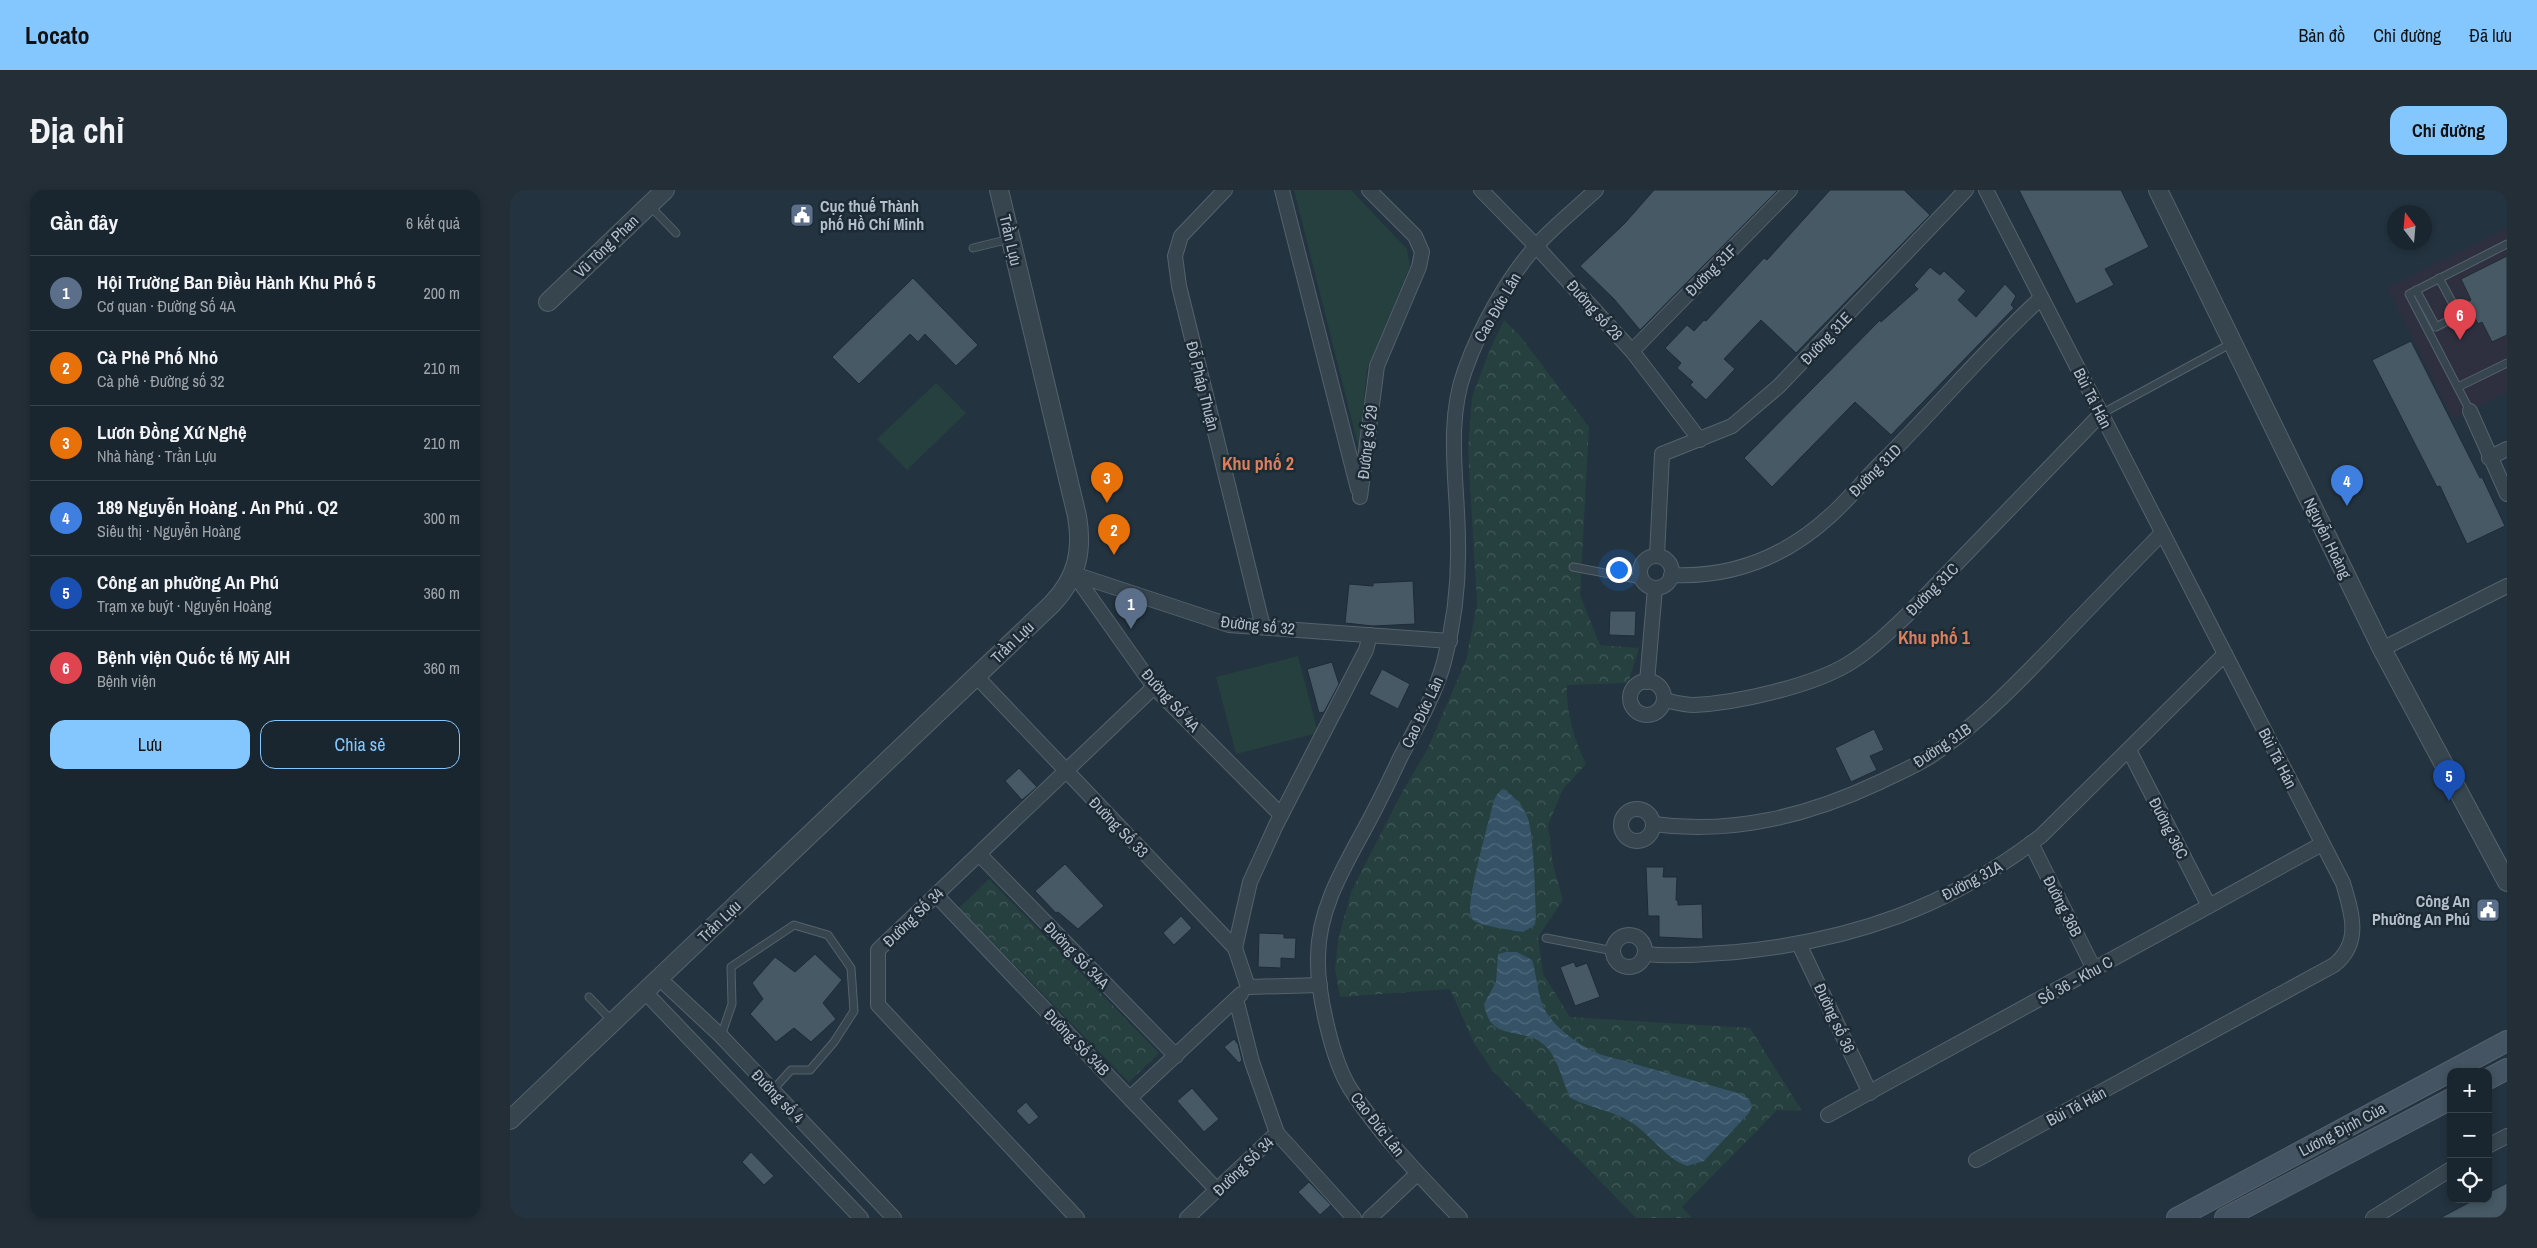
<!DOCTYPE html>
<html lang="vi">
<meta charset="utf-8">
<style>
:root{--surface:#1a262f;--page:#232e37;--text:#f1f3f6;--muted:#9fa5aa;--line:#38434b;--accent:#84c7fe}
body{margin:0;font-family:"Archivo Narrow",sans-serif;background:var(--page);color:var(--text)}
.controls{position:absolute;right:15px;bottom:15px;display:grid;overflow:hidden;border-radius:10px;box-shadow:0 2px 8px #0003}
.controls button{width:45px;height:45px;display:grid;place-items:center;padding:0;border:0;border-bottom:1px solid var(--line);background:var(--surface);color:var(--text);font:25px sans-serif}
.compass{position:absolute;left:1877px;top:15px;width:45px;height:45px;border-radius:50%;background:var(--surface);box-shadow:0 2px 8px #0003;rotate:344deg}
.you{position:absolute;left:1108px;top:379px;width:18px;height:18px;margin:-12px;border:4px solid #fff;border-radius:50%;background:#1a73e8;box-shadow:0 0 0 8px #1a73e833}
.badge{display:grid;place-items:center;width:32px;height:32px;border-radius:50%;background:var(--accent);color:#fff;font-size:16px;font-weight:700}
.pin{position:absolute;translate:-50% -41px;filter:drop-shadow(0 1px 2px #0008)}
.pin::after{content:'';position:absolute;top:26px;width:18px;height:15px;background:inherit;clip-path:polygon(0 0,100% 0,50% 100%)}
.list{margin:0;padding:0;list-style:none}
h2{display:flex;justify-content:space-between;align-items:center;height:65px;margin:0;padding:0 20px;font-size:21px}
h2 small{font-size:16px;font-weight:400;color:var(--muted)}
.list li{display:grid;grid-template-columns:32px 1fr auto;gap:15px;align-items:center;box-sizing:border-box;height:75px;padding:0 20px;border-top:1px solid var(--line)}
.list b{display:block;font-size:19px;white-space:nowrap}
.list p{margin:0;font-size:16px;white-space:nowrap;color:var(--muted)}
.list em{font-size:16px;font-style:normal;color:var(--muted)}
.actions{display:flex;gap:10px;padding:15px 20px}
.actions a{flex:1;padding:11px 0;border:1px solid var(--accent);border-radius:15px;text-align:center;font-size:18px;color:var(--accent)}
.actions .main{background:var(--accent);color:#111}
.icon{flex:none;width:28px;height:28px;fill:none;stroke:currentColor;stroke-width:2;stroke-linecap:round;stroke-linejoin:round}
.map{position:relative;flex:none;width:1997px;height:1028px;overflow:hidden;border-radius:15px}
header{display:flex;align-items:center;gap:30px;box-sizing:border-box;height:70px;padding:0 25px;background:var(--accent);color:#111}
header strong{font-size:24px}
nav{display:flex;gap:28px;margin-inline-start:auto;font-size:18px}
.intro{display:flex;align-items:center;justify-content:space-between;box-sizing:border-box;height:120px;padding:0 30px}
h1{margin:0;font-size:35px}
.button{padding:12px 22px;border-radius:15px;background:var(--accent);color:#111;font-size:18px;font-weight:700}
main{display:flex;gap:30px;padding:0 30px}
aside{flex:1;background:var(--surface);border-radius:15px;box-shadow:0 2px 8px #0003}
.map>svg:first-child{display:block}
.medical{fill:#2f303f}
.grass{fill:#25403f}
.park{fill:url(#park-crowns)}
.water{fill:url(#water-waves)}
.building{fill:#465965;stroke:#1e2c36}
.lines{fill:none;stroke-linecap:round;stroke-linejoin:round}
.service-casing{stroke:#55626d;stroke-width:9}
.minor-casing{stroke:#55626d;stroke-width:16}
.tertiary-casing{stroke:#55626d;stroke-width:20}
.secondary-casing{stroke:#55626d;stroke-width:22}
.service{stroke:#37454f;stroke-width:7}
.minor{stroke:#37454f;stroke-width:14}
.tertiary{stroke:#37454f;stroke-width:18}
.secondary{stroke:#445462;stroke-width:20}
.labels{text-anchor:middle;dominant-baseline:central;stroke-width:5;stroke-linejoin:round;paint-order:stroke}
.poi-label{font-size:16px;font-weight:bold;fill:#b3bfca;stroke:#1c2a34;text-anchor:start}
.street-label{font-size:16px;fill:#b3bfca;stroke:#1c2a34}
.neighbourhood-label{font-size:18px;font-weight:bold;fill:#db7f5d;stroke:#1c2a34}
</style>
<header>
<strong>Locato</strong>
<nav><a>Bản đồ</a><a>Chỉ đường</a><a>Đã lưu</a></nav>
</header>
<div class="intro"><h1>Địa chỉ</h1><a class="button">Chỉ đường</a></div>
<main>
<aside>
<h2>Gần đây<small>6 kết quả</small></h2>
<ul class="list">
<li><span class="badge" style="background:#5c6f8a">1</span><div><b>Hội Trường Ban Điều Hành Khu Phố 5</b><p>Cơ quan · Đường Số 4A</p></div><em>200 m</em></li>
<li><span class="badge" style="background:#e8710a">2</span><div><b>Cà Phê Phố Nhỏ</b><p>Cà phê · Đường số 32</p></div><em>210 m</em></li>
<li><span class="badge" style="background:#e8710a">3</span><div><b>Lươn Đồng Xứ Nghệ</b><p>Nhà hàng · Trần Lựu</p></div><em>210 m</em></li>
<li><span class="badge" style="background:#3f7fe0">4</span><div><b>189 Nguyễn Hoàng . An Phú . Q2</b><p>Siêu thị · Nguyễn Hoàng</p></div><em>300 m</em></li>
<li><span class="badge" style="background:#1a4fb4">5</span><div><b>Công an phường An Phú</b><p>Trạm xe buýt · Nguyễn Hoàng</p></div><em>360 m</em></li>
<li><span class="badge" style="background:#e0444e">6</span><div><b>Bệnh viện Quốc tế Mỹ AIH</b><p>Bệnh viện</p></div><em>360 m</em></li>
</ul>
<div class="actions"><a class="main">Lưu</a><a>Chia sẻ</a></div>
</aside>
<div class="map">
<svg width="1997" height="1028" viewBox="0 0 1997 1028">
<defs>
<pattern id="park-crowns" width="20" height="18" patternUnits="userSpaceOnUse" patternTransform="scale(1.25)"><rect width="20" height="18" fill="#25403f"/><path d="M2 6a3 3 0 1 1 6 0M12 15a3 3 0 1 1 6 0" fill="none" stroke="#425a59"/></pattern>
<pattern id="water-waves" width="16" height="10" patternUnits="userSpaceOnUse" patternTransform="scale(1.25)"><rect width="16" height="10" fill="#355267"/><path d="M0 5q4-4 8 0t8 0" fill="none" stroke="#50697b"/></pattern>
</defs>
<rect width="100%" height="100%" fill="#23333f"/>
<!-- medical -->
<polygon class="medical" points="1997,38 1997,202 1943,229 1877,98"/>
<!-- grass -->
<g class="grass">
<polygon points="784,0 841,0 897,59 900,76 857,179 849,259"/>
<polygon points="426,193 456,223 397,280 367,249"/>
<polygon points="788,466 808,543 726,564 706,487"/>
</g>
<!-- park -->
<g class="park">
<path d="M 994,130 L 1010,146 L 1079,237 L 1070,405 L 1090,455 L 1129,458 L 1118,493 L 1057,495 C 1056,523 1064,549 1076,574 L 1053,599 L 1038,635 L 1043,675 L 1053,710 L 1028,747 L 1033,784 L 1060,827 L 1240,838 L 1292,921 L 1267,920 L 1172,1017 L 1182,1028 L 1126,1028 L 982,880 L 964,853 L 940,799 L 830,807 L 825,779 L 828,750 L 841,702 L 890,606 L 918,558 L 956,470 L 967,414 L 958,260 L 962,207 L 979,162 Z"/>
<polygon points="479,689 649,863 619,892 449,718"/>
</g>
<!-- water -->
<g class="water">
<path d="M 994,600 C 1003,605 1013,616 1017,626 C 1024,641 1025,706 1026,726 L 1025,735 L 1013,742 C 1003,740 967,736 962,729 C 953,718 980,629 984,610 L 988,603 Z"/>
<path d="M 996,762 L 1007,762 L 1022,770 C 1027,785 1027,802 1033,816 C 1043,838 1069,855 1089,864 L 1228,903 L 1239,909 L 1242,916 L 1239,923 L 1194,971 L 1177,976 C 1154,968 1140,943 1119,931 C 1101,920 1080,918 1061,908 C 1051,891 1049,867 1033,854 C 1011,836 980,853 974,814 L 986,792 L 988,764 Z"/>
</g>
<!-- building -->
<g class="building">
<polygon points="1144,0 1268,0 1130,140 1104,109 1070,76 1115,33"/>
<polygon points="1320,0 1394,0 1420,25 1286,163 1251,130 1214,169 1225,179 1196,210 1180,195 1183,192 1167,178 1171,173 1155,158 1177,135 1184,141 1194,130 1196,131 1254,68 1257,70"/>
<polygon points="1509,0 1611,0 1639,57 1595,79 1604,95 1566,114"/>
<polygon points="1997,66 1997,145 1982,152 1972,132 1968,134 1957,112 1961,110 1951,89"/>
<polygon points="1420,77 1430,85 1434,81 1456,101 1448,110 1466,127 1495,94 1506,106 1501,115 1504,118 1381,245 1345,212 1262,297 1234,268 1370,130 1371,132 1408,99 1404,95"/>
<polygon points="403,88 468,155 446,176 415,144 408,152 400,144 349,194 322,167"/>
<polygon points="1901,151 1970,288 1972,287 1995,336 1957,354 1930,296 1927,297 1862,170"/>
<polygon points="903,391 905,434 863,436 835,433 839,394 863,396 863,393"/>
<polygon points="1100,421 1126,421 1125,446 1099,445"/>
<polygon points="822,472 829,494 814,522 809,523 797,479"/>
<polygon points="872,479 900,494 888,519 859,504"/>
<polygon points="1364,539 1374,560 1360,566 1367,580 1341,592 1325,558"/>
<polygon points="509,578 527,597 512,610 495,591"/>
<polygon points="555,674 594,716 568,739 548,722 546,723 525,701"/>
<polygon points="1136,677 1154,677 1153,687 1167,687 1166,710 1168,711 1168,715 1192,714 1193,749 1149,747 1149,726 1138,726"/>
<polygon points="671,726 682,738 664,755 653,743"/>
<polygon points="749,743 774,744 774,748 786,748 785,769 771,768 771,778 748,777"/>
<polygon points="305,764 332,790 313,813 326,829 301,852 284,838 266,852 240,824 253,809 242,793 265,767 285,782"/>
<polygon points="1064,772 1066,777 1077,773 1090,807 1065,816 1050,777"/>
<polygon points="724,849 728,854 732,870 729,873 714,857"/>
<polygon points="682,898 709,929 694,942 667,911"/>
<polygon points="516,912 529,927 519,935 506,921"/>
<polygon points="241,962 264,986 254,995 232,972"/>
<polygon points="799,992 821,1015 810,1025 788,1002"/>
<polygon points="1997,993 1997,1028 1930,1028 1966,1009 1978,1009 1978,1003"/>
</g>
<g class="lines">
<!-- service casing -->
<g class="service-casing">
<g id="service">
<polyline points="139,15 166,43"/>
<polyline points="463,58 500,49"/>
<polyline points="1906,100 1926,137 1949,125 1929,88"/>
<polyline points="1948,197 1997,173"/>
<polyline points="1960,221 1899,104 1997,54"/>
<polyline points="1591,224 1722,153"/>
<polyline points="1063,377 1132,390"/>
<polyline points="1036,748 1104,761"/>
<polyline points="79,807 103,832"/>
<polyline points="211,846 222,814 221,777 284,735 318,745 341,778 344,821 324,852 300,880 281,880 263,900"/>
</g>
</g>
<!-- minor casing -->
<g class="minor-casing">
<g id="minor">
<polyline points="715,0 671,46 665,66 669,96 753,437"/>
<polyline points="772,0 848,299"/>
<polyline points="971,0 1026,56 1122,161 1190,250"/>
<polyline points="1122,161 1280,0"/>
<polyline points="1960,221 1997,304"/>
<polyline points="1979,268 1997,259"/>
<polyline points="850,307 867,176 909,77 912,62 905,46 859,0"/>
<polyline points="1147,366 1152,264 1222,236 1269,196 1456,0"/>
<circle cx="1146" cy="382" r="16"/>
<polyline points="564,384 719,435 940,451"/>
<polyline points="564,384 644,497 771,625"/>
<path d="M 1161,385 C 1222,388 1275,367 1320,326 C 1338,310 1353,291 1370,274 C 1425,220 1474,160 1531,108"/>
<polyline points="1872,459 1997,396"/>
<polyline points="466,486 725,758 738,797 810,795"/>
<circle cx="1137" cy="508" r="17"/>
<polyline points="1137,492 1145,398"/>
<path d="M 1154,510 C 1163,512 1174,515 1184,515 C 1227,513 1302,496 1338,474 C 1360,461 1379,442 1397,425 L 1591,224"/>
<polyline points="1619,560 1699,716"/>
<circle cx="1127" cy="635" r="16"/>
<path d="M 1143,634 C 1223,645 1298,626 1370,592 C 1388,583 1408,575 1424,564 C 1469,533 1506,494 1544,455 C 1580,417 1616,380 1652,343"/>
<polyline points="1521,653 1584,779"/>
<polyline points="469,664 666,866"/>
<polyline points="426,705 707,1000"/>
<circle cx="1119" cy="761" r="16"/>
<polyline points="1289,754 1360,903"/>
<polyline points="725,758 740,692 766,635 856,460 860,445"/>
<path d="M 1135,764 C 1166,767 1195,764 1226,762 C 1341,751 1439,717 1531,646 L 1715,464"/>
<polyline points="149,788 211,846 384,1028"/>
<polyline points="135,802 351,1028"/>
<polyline points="726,809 742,872 767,943 844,1028"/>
<polyline points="620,908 731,804"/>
<polyline points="1318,925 1812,654"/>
<polyline points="1978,956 1997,946"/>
<path d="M 1466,970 L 1824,775 C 1852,753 1842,723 1833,693 L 1476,0"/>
<polyline points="567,1028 368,815 368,760 644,497"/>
<polyline points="677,1028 767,943"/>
<polyline points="860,1028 907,984"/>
<path d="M 950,1028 C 912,988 872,947 841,900 C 822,871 807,802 808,767 C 808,714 840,668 863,623 C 873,604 882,585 891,566 C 907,536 925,505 934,472 C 944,434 949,391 948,352 C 948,295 935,234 955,180 C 970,138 997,88 1027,55 C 1045,35 1067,18 1086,0"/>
<polyline points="1863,1028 1941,979"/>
</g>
</g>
<!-- tertiary casing -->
<g class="tertiary-casing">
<g id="tertiary">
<polyline points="1648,0 1872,459 1997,692"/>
<polyline points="38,112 155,0"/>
<path d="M 0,930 L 542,414 C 567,388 573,361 567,326 L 489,0"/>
</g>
</g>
<!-- secondary casing -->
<g class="secondary-casing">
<g id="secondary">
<polyline points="1978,889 1997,879"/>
<polyline points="1667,1028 1997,851"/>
<polyline points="1715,1028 1941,909"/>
</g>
</g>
<!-- service -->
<use href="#service" class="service"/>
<!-- minor -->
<use href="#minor" class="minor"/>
<!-- tertiary -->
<use href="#tertiary" class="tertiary"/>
<!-- secondary -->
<use href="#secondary" class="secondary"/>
</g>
<!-- icons -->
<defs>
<g id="civic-square" transform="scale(1.25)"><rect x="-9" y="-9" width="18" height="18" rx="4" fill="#5c6f8a" stroke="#1c2a34"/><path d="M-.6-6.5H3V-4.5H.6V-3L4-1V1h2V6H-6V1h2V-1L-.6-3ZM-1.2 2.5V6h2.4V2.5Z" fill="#fff"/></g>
</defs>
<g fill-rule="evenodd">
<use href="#civic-square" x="292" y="25"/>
<use href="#civic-square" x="1978" y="720"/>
</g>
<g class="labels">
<!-- poi labels -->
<g class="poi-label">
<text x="310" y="16">Cục thuế Thành<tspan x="310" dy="18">phố Hồ Chí Minh</tspan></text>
<text x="1960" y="711" text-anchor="end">Công An<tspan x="1960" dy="18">Phường An Phú</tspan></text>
</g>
<!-- street labels -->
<g class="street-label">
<text transform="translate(501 50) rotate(77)">Trần Lựu</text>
<text transform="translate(96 56) rotate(-44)">Vũ Tông Phan</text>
<text transform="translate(1201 80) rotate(-45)">Đường 31F</text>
<text transform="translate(987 117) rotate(-60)">Cao Đức Lân</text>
<text transform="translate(1085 120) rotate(48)">Đường số 28</text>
<text transform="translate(1316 148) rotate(-46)">Đường 31E</text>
<text transform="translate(693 196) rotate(76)">Đỗ Pháp Thuận</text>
<text transform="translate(1583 208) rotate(63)">Bùi Tá Hán</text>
<text transform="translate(857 252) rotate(-83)">Đường số 29</text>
<text transform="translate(1365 280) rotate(-45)">Đường 31D</text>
<text transform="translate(1818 348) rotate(64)">Nguyễn Hoàng</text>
<text transform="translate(1422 399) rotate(-45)">Đường 31C</text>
<text transform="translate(748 435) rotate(6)">Đường số 32</text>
<text transform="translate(502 452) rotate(-44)">Trần Lựu</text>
<text transform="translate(661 510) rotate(48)">Đường Số 4A</text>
<text transform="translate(912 522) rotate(-65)">Cao Đức Lân</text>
<text transform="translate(1432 555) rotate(-34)">Đường 31B</text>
<text transform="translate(1768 568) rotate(63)">Bùi Tá Hán</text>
<text transform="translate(609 637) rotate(46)">Đường Số 33</text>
<text transform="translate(1659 638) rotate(63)">Đường 36C</text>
<text transform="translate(1462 690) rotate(-28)">Đường 31A</text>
<text transform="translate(1553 716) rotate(63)">Đường 36B</text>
<text transform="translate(403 727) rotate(-44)">Đường Số 34</text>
<text transform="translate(209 731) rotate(-44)">Trần Lựu</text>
<text transform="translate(567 765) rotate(46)">Đường Số 34A</text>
<text transform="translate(1565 790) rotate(-29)">Số 36 - Khu C</text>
<text transform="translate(1325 828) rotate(65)">Đường số 36</text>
<text transform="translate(567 852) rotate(46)">Đường Số 34B</text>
<text transform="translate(268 906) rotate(46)">Đường số 4</text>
<text transform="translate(1566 916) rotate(-28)">Bùi Tá Hán</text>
<text transform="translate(868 934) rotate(52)">Cao Đức Lân</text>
<text transform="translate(1832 939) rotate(-28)">Lương Định Của</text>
<text transform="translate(733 976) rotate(-44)">Đường Số 34</text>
</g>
<!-- neighbourhood labels -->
<g class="neighbourhood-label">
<text x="748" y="273">Khu phố 2</text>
<text x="1424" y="447">Khu phố 1</text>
</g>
</g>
</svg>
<div class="controls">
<button>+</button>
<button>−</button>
<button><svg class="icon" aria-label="locate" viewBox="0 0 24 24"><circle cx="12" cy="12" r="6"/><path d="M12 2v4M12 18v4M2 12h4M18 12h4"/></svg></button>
</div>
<svg class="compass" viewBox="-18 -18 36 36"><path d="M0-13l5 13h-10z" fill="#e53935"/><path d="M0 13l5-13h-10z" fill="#9fa5aa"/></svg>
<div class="you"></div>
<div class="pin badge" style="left:621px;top:439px;background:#5c6f8a">1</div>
<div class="pin badge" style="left:604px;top:365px;background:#e8710a">2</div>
<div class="pin badge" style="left:597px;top:313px;background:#e8710a">3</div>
<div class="pin badge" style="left:1837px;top:316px;background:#3f7fe0">4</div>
<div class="pin badge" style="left:1939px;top:611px;background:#1a4fb4">5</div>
<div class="pin badge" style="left:1950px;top:150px;background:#e0444e">6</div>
</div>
</main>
